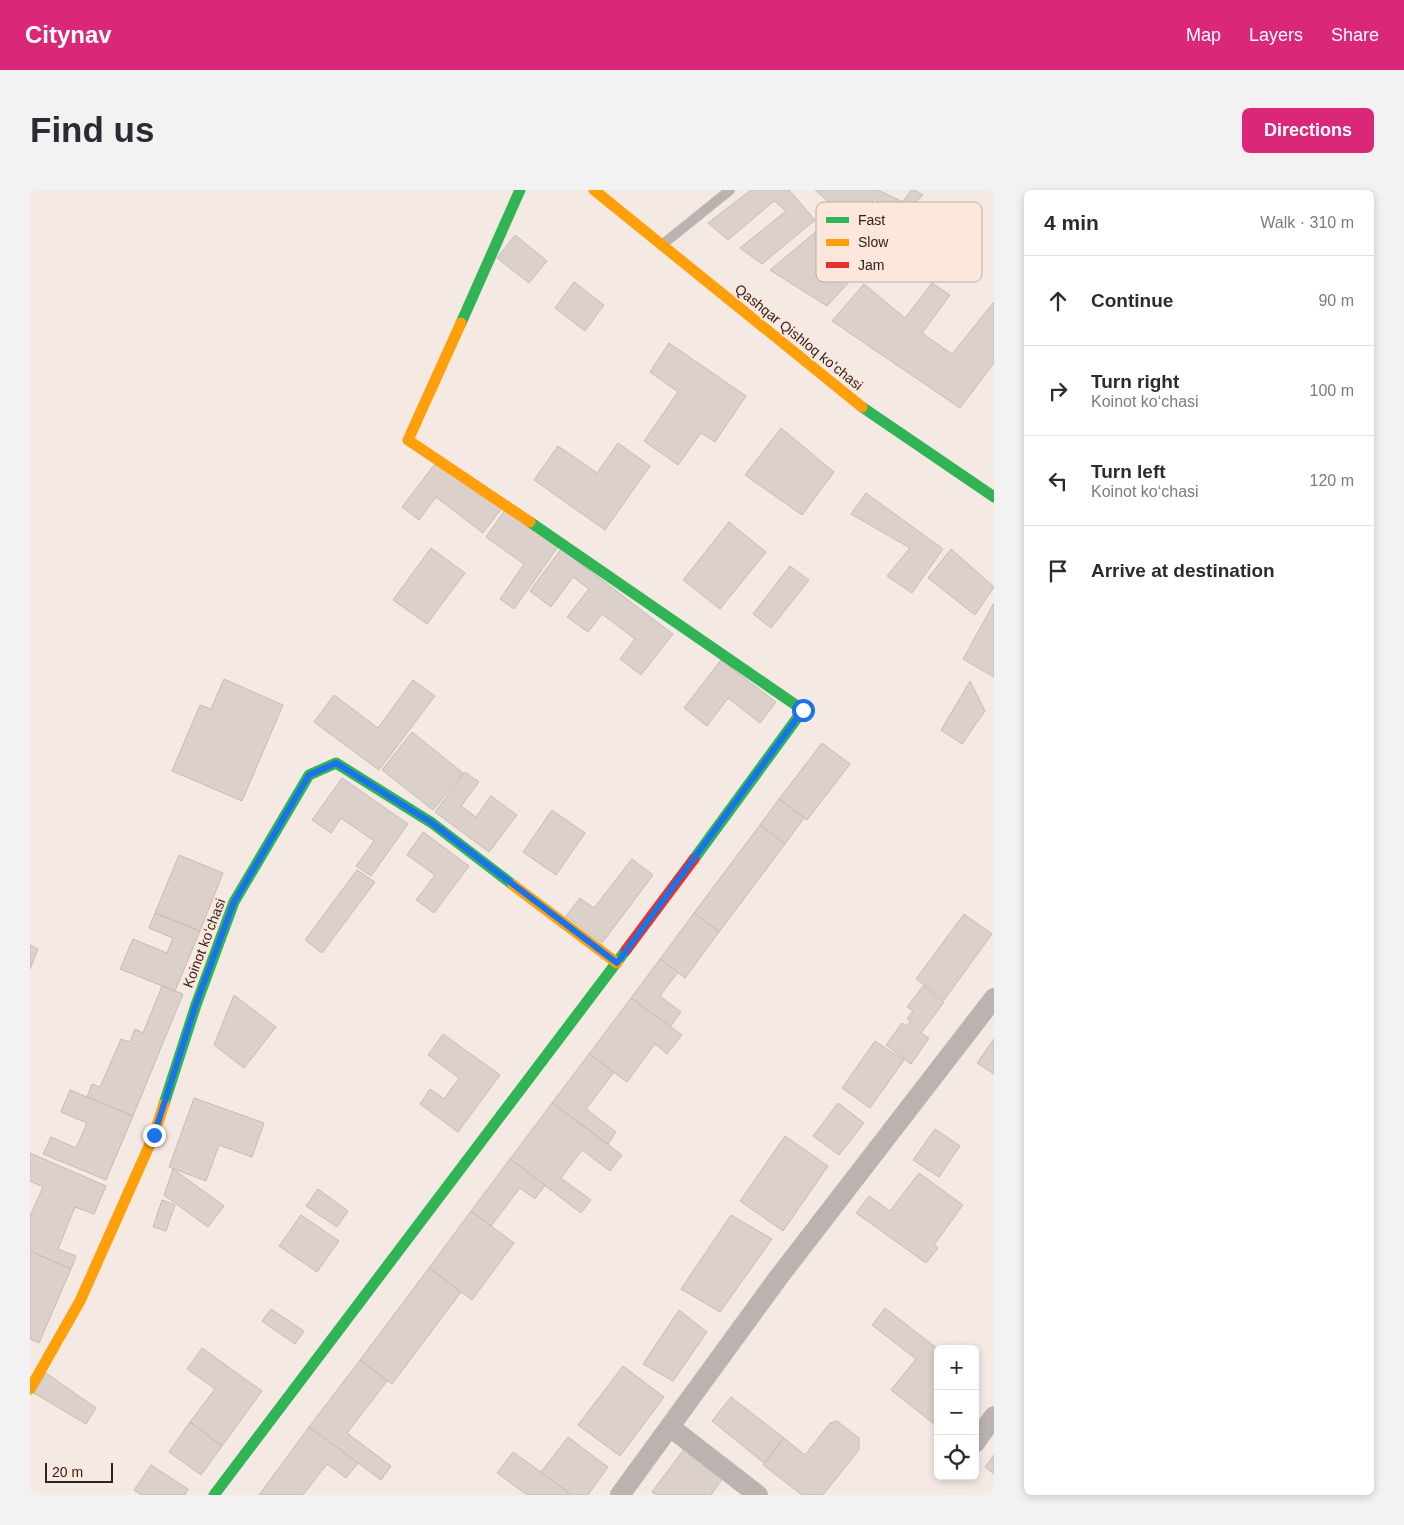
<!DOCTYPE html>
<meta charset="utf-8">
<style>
:root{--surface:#fff;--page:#f2f2f3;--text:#2b2b33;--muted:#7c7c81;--line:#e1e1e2;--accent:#db2777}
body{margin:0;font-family:Arial,sans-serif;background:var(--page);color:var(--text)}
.controls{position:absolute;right:15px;bottom:15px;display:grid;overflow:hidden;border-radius:8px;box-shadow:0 2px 8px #0003}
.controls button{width:45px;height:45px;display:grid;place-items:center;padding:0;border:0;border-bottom:1px solid var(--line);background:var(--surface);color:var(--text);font:25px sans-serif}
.scale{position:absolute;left:15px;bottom:12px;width:68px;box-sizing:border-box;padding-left:5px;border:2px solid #2f211b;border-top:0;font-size:14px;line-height:18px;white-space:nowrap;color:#2f211b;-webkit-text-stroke:4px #fde6dc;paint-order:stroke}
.stop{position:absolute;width:15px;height:15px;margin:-11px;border:4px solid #1a73e8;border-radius:50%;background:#fff}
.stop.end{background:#1a73e8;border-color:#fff;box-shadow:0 1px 5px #0008}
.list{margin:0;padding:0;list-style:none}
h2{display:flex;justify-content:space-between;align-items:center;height:65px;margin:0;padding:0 20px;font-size:21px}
h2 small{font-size:16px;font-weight:400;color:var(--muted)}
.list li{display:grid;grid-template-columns:32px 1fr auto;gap:15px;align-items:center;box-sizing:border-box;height:90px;padding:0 20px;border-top:1px solid var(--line)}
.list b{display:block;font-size:19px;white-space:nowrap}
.list p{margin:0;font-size:16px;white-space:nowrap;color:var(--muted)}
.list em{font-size:16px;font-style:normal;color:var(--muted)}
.icon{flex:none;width:28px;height:28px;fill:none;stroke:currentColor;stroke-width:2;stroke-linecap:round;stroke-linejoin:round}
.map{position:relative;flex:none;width:964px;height:1305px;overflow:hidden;border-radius:8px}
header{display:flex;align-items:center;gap:30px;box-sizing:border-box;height:70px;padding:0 25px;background:var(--accent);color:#fff}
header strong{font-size:24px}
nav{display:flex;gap:28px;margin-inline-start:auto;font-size:18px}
.intro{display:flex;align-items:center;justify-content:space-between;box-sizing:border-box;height:120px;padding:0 30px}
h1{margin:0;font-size:35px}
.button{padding:12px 22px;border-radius:8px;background:var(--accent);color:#fff;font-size:18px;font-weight:700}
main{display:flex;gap:30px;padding:0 30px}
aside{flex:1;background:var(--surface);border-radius:8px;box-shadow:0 2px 8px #0003}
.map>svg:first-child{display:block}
.building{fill:#dcd0ca;stroke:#c7bbb6}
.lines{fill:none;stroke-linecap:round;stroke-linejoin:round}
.lane{stroke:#bab3b0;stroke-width:10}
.street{stroke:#bab3b0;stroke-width:20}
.fast{stroke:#30b455;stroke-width:11}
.slow{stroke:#ff9f0a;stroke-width:11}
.jam{stroke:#e5322d;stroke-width:11}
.route{stroke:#1a73e8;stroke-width:6}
.labels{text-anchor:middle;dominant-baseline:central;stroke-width:4;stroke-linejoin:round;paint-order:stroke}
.street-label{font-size:14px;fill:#2f211b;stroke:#fde6dc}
.key{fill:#fde6dc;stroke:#bfaba2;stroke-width:1}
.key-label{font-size:14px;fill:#2f211b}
</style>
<header>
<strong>Citynav</strong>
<nav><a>Map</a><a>Layers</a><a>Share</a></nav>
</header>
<div class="intro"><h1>Find us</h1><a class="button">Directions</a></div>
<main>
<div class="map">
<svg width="964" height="1305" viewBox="0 0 964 1305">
<rect width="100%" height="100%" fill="#f5e9e4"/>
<!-- building -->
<g class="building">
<polygon points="721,0 759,0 785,30 732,74 710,58 756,21 744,11 698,50 678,33"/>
<polygon points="785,0 848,0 873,12 881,0 885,0 893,5 859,38 850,32 857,24 845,9 822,31"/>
<polygon points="795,34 843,66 797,116 740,80"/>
<polygon points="485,45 517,71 499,93 467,68"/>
<polygon points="544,92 574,115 555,141 525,118"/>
<polygon points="902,93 920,105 892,143 922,164 964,112 964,173 930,218 802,131 834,94 875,128"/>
<polygon points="639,153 716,206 685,252 671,243 648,275 614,251 648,202 620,182"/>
<polygon points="751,238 804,282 772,325 715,285"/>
<polygon points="588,253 620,276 575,340 504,290 528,256 567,283"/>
<polygon points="408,270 472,318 453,343 406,307 389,330 372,317"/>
<polygon points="836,303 913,359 882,403 857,386 880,358 821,324"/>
<polygon points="475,320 528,357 484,419 470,409 494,374 456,347"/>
<polygon points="699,332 736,362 690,419 653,390"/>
<polygon points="401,358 435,383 397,434 363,410"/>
<polygon points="531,359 643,444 611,485 590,469 605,449 572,424 558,442 537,427 559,399 543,387 521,417 500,401"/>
<polygon points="921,359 964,397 945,425 898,388"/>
<polygon points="760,376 779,390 741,438 723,424"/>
<polygon points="964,413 964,487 933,469"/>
<polygon points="691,470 746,512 730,533 698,508 677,536 654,518"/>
<polygon points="194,489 253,515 212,611 142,581 170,515 181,519"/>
<polygon points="383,490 405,506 349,580 284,532 304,505 348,538"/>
<polygon points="940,491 955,521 932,554 911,540"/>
<polygon points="382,542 433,583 403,620 352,580"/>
<polygon points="792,553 820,574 777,630 749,609"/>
<polygon points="435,582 449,592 431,616 446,627 461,606 487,625 459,662 405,622"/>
<polygon points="312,588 378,634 341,686 326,676 344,651 311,628 301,643 282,630"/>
<polygon points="749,609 774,628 755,654 730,635"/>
<polygon points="522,620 555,643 526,685 493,662"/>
<polygon points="730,635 755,654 689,742 664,723"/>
<polygon points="393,642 439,676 404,723 386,710 405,685 377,665"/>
<polygon points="149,665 193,683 170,741 125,723"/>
<polygon points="602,669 623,685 572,753 536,726 550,708 564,718"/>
<polygon points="327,680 345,692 292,763 275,750"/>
<polygon points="125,723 170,741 145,801 90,779 103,749 137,763 143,748 119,738"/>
<polygon points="664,723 689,742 655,788 630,769"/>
<polygon points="934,724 962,744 914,810 886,789"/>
<polygon points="0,755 8,759 0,779"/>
<polygon points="630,769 648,782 630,806 651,822 640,837 601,808"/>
<polygon points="132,796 153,804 103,926 57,907 62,894 70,897 91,849 100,852 105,839 113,843"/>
<polygon points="893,796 914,812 891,843 899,848 881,874 856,855 872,833 877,836 881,831 877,829 883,821 877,817"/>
<polygon points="204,805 246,837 214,878 184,855"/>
<polygon points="601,808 652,845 637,864 625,854 597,892 559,864"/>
<polygon points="413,844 470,885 428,942 390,914 400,899 414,909 429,888 398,865"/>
<polygon points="964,849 964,884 947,873"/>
<polygon points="845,851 874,870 840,918 812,898"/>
<polygon points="559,864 584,882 556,919 586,942 578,954 522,913"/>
<polygon points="40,900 103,926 76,990 13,964 21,947 46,958 57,933 31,922"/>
<polygon points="164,908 234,933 222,967 189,955 176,991 139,977"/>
<polygon points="522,913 592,965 580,981 552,960 531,988 561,1010 551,1023 480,969"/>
<polygon points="808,913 834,933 809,965 783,946"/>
<polygon points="905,939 930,956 909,987 883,970"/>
<polygon points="755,946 798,976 753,1041 710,1011"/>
<polygon points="0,963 76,996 64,1024 45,1017 28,1059 46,1066 41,1079 0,1061 0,1026 13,997 0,991"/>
<polygon points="480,969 515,995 505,1009 490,998 461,1036 441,1021"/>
<polygon points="143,979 194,1016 178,1037 134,1005"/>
<polygon points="889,983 933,1015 904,1055 908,1058 896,1073 826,1023 839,1006 860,1021"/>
<polygon points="288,999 318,1021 307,1037 276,1016"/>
<polygon points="132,1010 145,1015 136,1041 123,1037"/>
<polygon points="441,1021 484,1053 442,1110 399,1078"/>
<polygon points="271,1025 309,1051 287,1082 249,1056"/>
<polygon points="701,1025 742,1049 690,1122 651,1099"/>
<polygon points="0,1061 41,1079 9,1153 0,1149"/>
<polygon points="399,1078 431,1102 362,1194 330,1170"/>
<polygon points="855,1118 908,1159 908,1237 861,1200 886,1169 842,1135"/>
<polygon points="241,1119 274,1141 265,1154 232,1131"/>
<polygon points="649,1120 677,1142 643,1191 613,1174"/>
<polygon points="172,1158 232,1201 192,1256 160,1232 185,1199 157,1179"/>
<polygon points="330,1170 357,1191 317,1243 361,1276 351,1290 279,1237"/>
<polygon points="593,1176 634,1207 590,1266 548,1235"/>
<polygon points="16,1183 66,1218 56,1234 4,1203"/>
<polygon points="701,1207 754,1248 734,1273 682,1231"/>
<polygon points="807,1231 829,1248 829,1260 793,1305 772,1305 733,1275 754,1248 775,1265 800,1233"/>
<polygon points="160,1232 192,1256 171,1285 139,1262"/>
<polygon points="279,1237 328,1273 316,1288 297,1274 273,1305 229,1305"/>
<polygon points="538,1247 578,1277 558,1305 541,1305 511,1282"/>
<polygon points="654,1259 693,1288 681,1305 627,1305 622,1302"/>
<polygon points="483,1262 511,1282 541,1305 497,1305 467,1283"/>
<polygon points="964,1265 964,1284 955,1277"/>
<polygon points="121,1275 158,1299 155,1305 111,1305 104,1300"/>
</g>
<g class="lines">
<!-- lane -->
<polyline class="lane" points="633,54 700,0"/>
<!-- street -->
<g class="street">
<polyline points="640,1237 728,1305"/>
<polyline points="945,1253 964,1226"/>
<polyline points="590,1305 748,1088 964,808"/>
</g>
<!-- fast -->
<g class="fast">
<polyline points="431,133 490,0"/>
<polyline points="832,217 964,307"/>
<polyline points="500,332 773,520 664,669"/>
<polyline points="134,914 166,815 204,712 279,585 306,573 402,633 483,695"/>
<polyline points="184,1305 596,760"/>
</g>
<!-- slow -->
<g class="slow">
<polyline points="564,0 832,217"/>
<polyline points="431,133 378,250 500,332"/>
<polyline points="483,695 587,773"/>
<polyline points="0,1199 50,1111 124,945 134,914"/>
</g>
<!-- jam -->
<polyline class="jam" points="596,760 664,669"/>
</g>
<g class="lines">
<!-- route -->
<polyline class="route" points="124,945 166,814 204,712 279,585 306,573 402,633 587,773 773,520"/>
</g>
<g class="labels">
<!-- street labels -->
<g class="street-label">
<text transform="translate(769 147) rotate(39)">Qashqar Qishloq koʻchasi</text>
<text transform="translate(174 753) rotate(-69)">Koinot koʻchasi</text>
</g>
</g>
<!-- legend -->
<rect x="786" y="12" width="166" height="80" rx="8" class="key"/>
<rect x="796" y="27" width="23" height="6" fill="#30b455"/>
<rect x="796" y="49" width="23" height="7" fill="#ff9f0a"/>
<rect x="796" y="72" width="23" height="6" fill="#e5322d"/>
<g class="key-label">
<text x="828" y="35">Fast</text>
<text x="828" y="57">Slow</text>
<text x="828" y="80">Jam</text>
</g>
</svg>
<div class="controls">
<button>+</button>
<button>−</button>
<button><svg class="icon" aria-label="locate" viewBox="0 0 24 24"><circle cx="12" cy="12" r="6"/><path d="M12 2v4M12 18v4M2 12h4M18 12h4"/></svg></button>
</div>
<div class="scale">20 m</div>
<div class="stop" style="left:773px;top:520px"></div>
<div class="stop end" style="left:124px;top:945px"></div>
</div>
<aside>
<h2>4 min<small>Walk · 310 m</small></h2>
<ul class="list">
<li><svg class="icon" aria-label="ahead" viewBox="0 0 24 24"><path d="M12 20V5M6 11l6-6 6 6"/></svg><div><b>Continue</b></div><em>90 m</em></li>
<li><svg class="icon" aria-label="right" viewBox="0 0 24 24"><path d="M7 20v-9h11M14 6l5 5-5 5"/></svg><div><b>Turn right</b><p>Koinot koʻchasi</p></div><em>100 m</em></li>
<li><svg class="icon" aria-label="left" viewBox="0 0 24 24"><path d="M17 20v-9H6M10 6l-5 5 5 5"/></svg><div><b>Turn left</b><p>Koinot koʻchasi</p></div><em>120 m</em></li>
<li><svg class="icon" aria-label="arrive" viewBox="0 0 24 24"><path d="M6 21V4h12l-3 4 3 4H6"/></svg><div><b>Arrive at destination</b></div></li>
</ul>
</aside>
</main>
